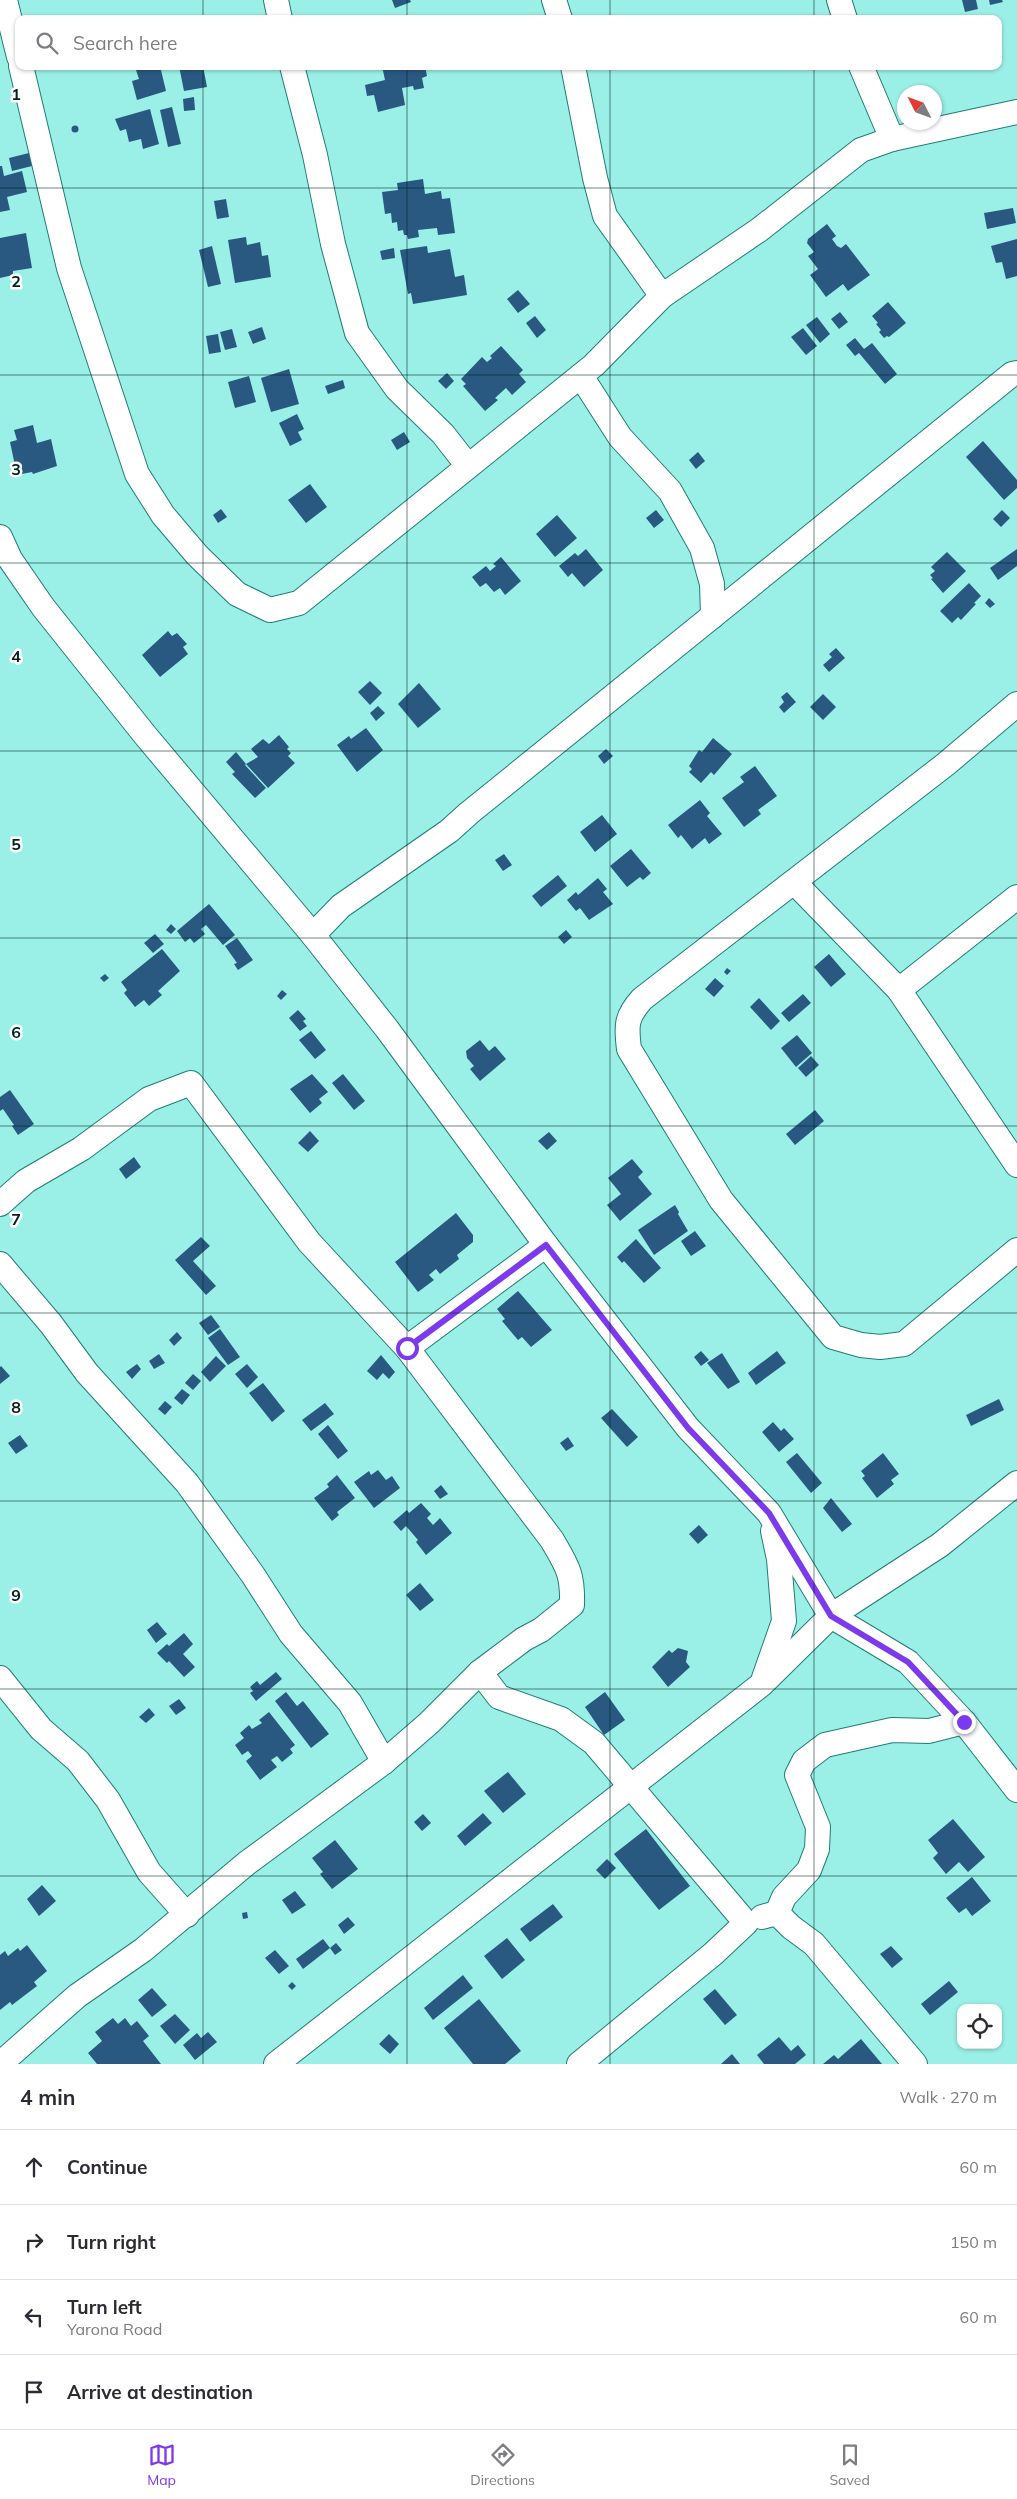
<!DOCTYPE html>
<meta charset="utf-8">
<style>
:root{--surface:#fff;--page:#f2f2f3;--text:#2b2b33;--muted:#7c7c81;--line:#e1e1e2;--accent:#7c3aed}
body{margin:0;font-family:Mulish,sans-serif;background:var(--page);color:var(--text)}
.controls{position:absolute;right:15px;bottom:15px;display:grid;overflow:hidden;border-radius:10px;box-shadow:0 1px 4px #0004}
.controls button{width:45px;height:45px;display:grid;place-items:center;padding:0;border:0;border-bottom:1px solid var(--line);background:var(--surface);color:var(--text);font:25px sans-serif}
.compass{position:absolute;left:897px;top:85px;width:45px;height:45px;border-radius:50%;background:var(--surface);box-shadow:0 1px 4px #0004;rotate:312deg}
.stop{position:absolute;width:15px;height:15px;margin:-11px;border:4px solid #7c3aed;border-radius:50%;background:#fff}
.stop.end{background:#7c3aed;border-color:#fff;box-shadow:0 1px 5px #0008}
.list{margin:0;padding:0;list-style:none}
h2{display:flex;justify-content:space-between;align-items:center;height:65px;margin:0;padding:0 20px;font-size:21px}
h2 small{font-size:16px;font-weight:400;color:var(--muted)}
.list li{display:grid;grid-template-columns:32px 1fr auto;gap:15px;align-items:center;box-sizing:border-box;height:75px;padding:0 20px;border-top:1px solid var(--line)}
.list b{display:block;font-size:19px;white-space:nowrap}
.list p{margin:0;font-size:16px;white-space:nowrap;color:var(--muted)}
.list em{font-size:16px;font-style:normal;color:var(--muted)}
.icon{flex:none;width:28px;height:28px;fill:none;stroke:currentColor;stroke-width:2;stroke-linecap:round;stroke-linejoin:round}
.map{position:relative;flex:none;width:1017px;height:2064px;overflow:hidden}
.search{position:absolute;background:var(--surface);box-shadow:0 1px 4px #0004;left:15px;right:15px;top:15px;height:55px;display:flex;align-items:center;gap:12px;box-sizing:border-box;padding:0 18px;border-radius:10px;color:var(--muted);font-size:19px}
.sheet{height:365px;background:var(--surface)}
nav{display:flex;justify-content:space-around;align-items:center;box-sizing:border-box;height:70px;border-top:1px solid var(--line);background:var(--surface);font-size:14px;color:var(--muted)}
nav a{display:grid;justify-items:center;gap:2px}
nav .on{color:var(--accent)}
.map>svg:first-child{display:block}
.building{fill:#295981}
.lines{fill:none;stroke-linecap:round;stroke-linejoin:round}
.street-casing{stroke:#207d75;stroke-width:26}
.street{stroke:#fff;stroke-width:24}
.route{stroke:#7c3aed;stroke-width:6}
.grid{fill:none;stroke:#00221f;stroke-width:1;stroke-opacity:0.55}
.grid-label{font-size:16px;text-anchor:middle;font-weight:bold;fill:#00221f;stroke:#fefefe;stroke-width:5;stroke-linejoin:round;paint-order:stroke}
</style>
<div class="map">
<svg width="1017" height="2064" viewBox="0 0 1017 2064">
<rect width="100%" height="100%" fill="#9af0e6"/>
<!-- building -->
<g class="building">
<polygon points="392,0 410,0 411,2 395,8"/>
<polygon points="962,0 976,0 978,9 965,12"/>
<polygon points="989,0 1002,0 1003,2 990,5"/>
<polygon points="150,66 160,66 166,91 137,100 132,81 139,79 136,70"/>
<polygon points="179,66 203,66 207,87 184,91"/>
<polygon points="382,66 425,66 427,76 422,78 424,88 414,90 413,86 402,88 405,105 378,112 374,95 367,96 365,85 385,80"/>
<polygon points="194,97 195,110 184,111 183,99"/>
<polygon points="172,107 181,144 168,147 160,110"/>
<polygon points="150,109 159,144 143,149 141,139 129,142 126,129 120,131 115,119"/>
<circle cx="75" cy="129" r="3.5"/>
<polygon points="29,153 32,166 12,171 9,158"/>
<polygon points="0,166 2,166 4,176 22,171 27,192 7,197 10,210 0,212"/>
<polygon points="423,179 425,194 441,191 442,199 450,198 455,233 438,235 437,228 418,230 419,237 408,239 407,235 404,235 403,230 398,231 397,222 392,223 391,213 385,214 382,192 398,190 397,183"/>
<polygon points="226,199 229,217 217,219 214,201"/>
<polygon points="1013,208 1016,223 987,229 984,213"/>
<polygon points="827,224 836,236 832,239 837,246 841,248 846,244 870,275 848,291 843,284 826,297 810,275 818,269 808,256 814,252 807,243 808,239"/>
<polygon points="26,233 32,268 13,271 13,275 0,278 0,238"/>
<polygon points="246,237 247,245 260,242 262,256 268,255 271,277 235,283 228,240"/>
<polygon points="1017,239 1017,276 1006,279 1002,262 996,263 991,246"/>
<polygon points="212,246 221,284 208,287 199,250"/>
<polygon points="427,246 428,253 450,249 455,277 464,275 467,295 413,304 411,293 408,294 400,250"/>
<polygon points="394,248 395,258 382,260 380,251"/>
<polygon points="518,290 530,304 518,313 507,299"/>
<polygon points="888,302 906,323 889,337 887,336 884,338 879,332 881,330 876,324 878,323 872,316"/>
<polygon points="840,312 848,322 839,329 831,319"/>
<polygon points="535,316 546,330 537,338 526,323"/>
<polygon points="817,317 830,334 820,343 806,325"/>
<polygon points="262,327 266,339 253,344 248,332"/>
<polygon points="803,328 817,346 806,355 791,337"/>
<polygon points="232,329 237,347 225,350 220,332"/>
<polygon points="218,334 221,352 209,354 206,336"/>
<polygon points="855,338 864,349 872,343 897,374 885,384 859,353 855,356 846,345"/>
<polygon points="501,346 523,370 519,374 526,382 512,395 506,388 495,398 498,400 485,411 463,386 466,384 461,379 482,357 487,362 492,358 490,356"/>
<polygon points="289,369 299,404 271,412 261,378"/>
<polygon points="447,373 454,381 446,389 438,381"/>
<polygon points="249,376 256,402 235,408 228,382"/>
<polygon points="343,380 345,388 328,394 325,386"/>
<polygon points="297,414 304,429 298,432 302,440 290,446 279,423"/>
<polygon points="33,425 37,443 51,439 57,466 33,474 32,472 17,475 10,442 17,440 14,430"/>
<polygon points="404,432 410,442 397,450 391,440"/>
<polygon points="983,441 1017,480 1017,488 1004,500 966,457"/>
<polygon points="698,452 705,461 696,469 689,460"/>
<polygon points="310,484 327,507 306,523 288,500"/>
<polygon points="221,509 227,517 218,523 213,515"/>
<polygon points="656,510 664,520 654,528 646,518"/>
<polygon points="1002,510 1010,518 1001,527 993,519"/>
<polygon points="557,515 577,538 555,557 536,534"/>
<polygon points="586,549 603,570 584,587 572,573 568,577 559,566 575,553 578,556"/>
<polygon points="1017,549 1017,566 998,580 990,568"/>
<polygon points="947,552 966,571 943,593 931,579 933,578 930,575 935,571 931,567"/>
<polygon points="501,557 521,581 505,595 500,588 494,592 486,583 480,587 472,577 486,566 490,571 496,566 493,564"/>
<polygon points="969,583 981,596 974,603 976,604 961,620 958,617 952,623 940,611"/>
<polygon points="989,598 995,604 990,608 985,603"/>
<polygon points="168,631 172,636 177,633 187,644 183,647 188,654 160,677 142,655"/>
<polygon points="836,648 845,658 829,672 823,665 832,657 829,654"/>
<polygon points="370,681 382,693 370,705 358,692"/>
<polygon points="419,683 441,709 418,728 398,704"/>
<polygon points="787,692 796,702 784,713 779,707 784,702 781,697"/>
<polygon points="823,694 836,707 823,720 810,707"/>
<polygon points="378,706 385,713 376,721 370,713"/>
<polygon points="366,728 383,750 357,772 337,745 349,736 351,739"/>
<polygon points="279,735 289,747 287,749 291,753 288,756 295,763 268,788 246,764 258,757 251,749 263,739 269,744"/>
<polygon points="713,738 732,754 714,775 711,772 701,783 689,772 692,769 689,766 699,750 702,752"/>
<polygon points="606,749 613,756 604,764 598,756"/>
<polygon points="236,752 246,764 245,765 266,788 255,798 232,774 235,772 226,762"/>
<polygon points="755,766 777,796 758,810 761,814 744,827 722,798 744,782 740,777"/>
<polygon points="700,800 710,813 707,816 722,834 709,844 705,838 692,849 681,835 678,838 668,825"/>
<polygon points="602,815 617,834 595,852 580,832"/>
<polygon points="631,849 651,873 643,880 640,877 627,887 610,866"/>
<polygon points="504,854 512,865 503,871 495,860"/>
<polygon points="558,875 567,886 541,907 532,896"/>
<polygon points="598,878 607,889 603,892 613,904 589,920 580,908 576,911 567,900 576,892 578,895"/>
<polygon points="209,904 235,935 223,945 206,925 201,929 205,934 194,943 190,938 185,942 177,931"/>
<polygon points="171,924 176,929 171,934 166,930"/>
<polygon points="566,930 572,937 564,944 558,937"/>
<polygon points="155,934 164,944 153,953 144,943"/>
<polygon points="237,938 253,960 238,970 234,964 237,963 225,946"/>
<polygon points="162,949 180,971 158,991 162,995 149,1006 144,1000 135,1007 124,993 127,990 121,982"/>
<polygon points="829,954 846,974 831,987 814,967"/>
<polygon points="727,968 731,971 727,975 724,972"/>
<polygon points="105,974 109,978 104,982 100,978"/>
<polygon points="715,978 724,986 714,997 705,989"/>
<polygon points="282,990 287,994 281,1000 277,996"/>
<polygon points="803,994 811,1003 789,1022 781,1013"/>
<polygon points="759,998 780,1021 771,1030 750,1007"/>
<polygon points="298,1010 306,1019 303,1021 307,1026 300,1031 289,1018"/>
<polygon points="311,1031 326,1050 315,1059 299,1040"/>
<polygon points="797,1035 812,1053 796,1067 781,1048"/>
<polygon points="480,1040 489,1051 495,1046 506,1059 480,1081 470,1069 474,1066 467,1058 466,1051"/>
<polygon points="811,1056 819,1065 806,1077 798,1068"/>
<polygon points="312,1074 328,1092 319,1099 322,1103 310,1113 290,1089"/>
<polygon points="343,1074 365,1101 354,1110 332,1083"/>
<polygon points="10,1090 34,1124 18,1135 12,1126 14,1125 3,1109 0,1111 0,1097"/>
<polygon points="815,1110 824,1121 795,1145 786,1134"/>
<polygon points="310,1131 319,1141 308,1152 298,1143"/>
<polygon points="549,1132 557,1141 547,1150 538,1141"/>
<polygon points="134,1157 141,1167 126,1179 119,1169"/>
<polygon points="632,1159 643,1172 638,1177 652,1194 620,1221 607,1205 621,1194 608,1178"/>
<polygon points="675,1205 679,1212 678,1214 688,1231 654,1255 638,1230"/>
<polygon points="456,1213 473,1235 473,1242 457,1255 459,1259 440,1274 436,1269 429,1275 434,1280 418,1292 395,1262"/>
<polygon points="695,1231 706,1246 691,1256 681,1241"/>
<polygon points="201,1237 210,1246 193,1261 216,1286 206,1295 175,1260"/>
<polygon points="636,1239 661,1268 644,1283 624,1261 622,1263 617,1257"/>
<polygon points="518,1291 552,1330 531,1347 522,1337 518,1340 502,1321 505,1319 497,1309"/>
<polygon points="211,1315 220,1327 208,1335 199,1323"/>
<polygon points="220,1329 240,1357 228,1365 208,1338"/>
<polygon points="177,1332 182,1338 174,1346 169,1340"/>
<polygon points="701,1351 709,1360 701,1366 694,1357"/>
<polygon points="777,1351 786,1363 756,1385 748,1373"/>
<polygon points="722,1353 740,1382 728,1389 707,1363"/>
<polygon points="159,1354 165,1363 154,1369 149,1361"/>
<polygon points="381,1355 395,1372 389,1379 383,1373 377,1380 367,1371"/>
<polygon points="216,1356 226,1366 210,1382 201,1372"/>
<polygon points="137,1364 141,1369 132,1379 126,1372"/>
<polygon points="247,1364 258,1377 247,1388 235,1374"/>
<polygon points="1,1366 10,1376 0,1384 0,1367"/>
<polygon points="193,1374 201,1381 193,1390 185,1383"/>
<polygon points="263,1383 285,1411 272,1422 249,1393"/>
<polygon points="182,1389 190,1395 182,1405 174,1398"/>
<polygon points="999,1399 1004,1410 971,1426 966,1415"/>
<polygon points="165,1401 172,1407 165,1415 158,1409"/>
<polygon points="325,1403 334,1414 311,1431 302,1420"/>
<polygon points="612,1409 638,1437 627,1447 601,1418"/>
<polygon points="773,1422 781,1431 784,1428 794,1439 779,1452 762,1432"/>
<polygon points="328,1425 348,1451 338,1459 318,1434"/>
<polygon points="20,1435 28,1446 16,1454 8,1443"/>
<polygon points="568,1437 574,1446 566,1451 560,1443"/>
<polygon points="797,1453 822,1483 811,1493 786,1462"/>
<polygon points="883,1453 899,1474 891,1480 894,1484 877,1498 862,1478 865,1476 861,1471"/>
<polygon points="378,1470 386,1480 392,1476 400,1488 374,1508 354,1482 369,1471 371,1475"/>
<polygon points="337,1475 355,1498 337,1512 339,1515 332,1521 314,1498 329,1487 327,1484"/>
<polygon points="441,1485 448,1494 440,1499 434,1491"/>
<polygon points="831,1498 852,1524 842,1532 823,1508"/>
<polygon points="421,1503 431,1514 427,1518 433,1525 440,1518 452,1533 426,1555 416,1542 418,1540 406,1526 401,1531 393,1522 407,1510 409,1513"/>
<polygon points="699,1525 708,1535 698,1544 689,1534"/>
<polygon points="420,1583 434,1600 420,1611 406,1595"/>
<polygon points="157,1622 167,1634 156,1643 147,1630"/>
<polygon points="184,1633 193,1644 183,1654 195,1667 184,1677 169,1661 167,1663 157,1653 167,1644 169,1646"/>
<polygon points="678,1648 688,1651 686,1662 690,1667 668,1687 652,1667 669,1650 672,1653"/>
<polygon points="276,1672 282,1679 256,1701 250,1693 253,1691 250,1687 257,1681 260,1685"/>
<polygon points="286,1692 297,1706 303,1701 329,1734 311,1748 275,1701"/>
<polygon points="605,1692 625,1720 604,1735 585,1707"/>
<polygon points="179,1699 186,1708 176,1715 169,1706"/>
<polygon points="149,1708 155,1715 146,1723 139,1717"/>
<polygon points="269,1712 295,1745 290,1749 293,1753 282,1762 277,1756 271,1760 277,1767 260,1780 246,1761 252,1756 248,1751 242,1755 235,1745 244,1738 240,1733 249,1725 252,1729 262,1723 259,1720"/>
<polygon points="508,1772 526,1794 503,1813 484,1791"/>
<polygon points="483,1813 492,1823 465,1846 457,1836"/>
<polygon points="423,1814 431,1823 422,1831 414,1822"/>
<polygon points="953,1819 985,1857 968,1872 959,1862 946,1874 933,1858 938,1853 928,1840"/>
<polygon points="646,1829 690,1886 659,1910 614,1854"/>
<polygon points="335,1840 358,1869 332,1889 320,1874 323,1872 312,1858"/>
<polygon points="607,1859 616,1868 605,1879 596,1870"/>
<polygon points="972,1877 991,1901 972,1916 966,1908 959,1913 946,1898"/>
<polygon points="42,1885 56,1901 39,1916 27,1899"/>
<polygon points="295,1891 306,1905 292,1914 282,1900"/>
<polygon points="553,1904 563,1917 530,1942 520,1929"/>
<polygon points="247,1912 248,1918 243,1919 242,1913"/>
<polygon points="348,1917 355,1925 344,1934 338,1925"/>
<polygon points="507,1938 525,1960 502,1979 484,1956"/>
<polygon points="323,1939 330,1948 303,1969 296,1959"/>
<polygon points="336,1943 342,1950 335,1955 330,1948"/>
<polygon points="27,1945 47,1971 34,1982 37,1986 12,2005 10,2002 0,2010 0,1955 5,1951 8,1956 18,1948 20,1951"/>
<polygon points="891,1946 903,1959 892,1968 880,1954"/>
<polygon points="275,1950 289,1966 279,1974 265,1958"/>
<polygon points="463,1975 473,1988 433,2020 424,2008"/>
<polygon points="949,1981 958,1992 930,2015 921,2004"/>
<polygon points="292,1982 296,1986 292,1990 288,1986"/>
<polygon points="152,1988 167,2005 152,2017 138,2000"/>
<polygon points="715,1989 737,2015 725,2025 703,1999"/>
<polygon points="479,1999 521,2051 505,2064 473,2064 444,2028"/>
<polygon points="175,2014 190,2030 175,2044 160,2026"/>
<polygon points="113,2018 118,2024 125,2018 131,2026 137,2021 149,2036 143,2041 161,2064 97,2064 88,2053 102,2041 95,2032"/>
<polygon points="208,2032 217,2042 195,2060 183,2045 197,2033 201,2038"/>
<polygon points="389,2034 399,2044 390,2054 379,2044"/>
<polygon points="779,2037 791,2051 798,2045 806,2055 795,2064 764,2064 757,2055"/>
<polygon points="861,2039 882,2064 823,2064 834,2055 838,2059"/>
<polygon points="732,2054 740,2064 721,2064"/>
</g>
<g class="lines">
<!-- street casing -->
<g class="street-casing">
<g id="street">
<polyline points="5,0 19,57"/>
<polyline points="276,0 280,19"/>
<polyline points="554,0 560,19"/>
<polyline points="839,0 845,19"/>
<polyline points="21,66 69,268 137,474 163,515 197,555 237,594 270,610 299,603 594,365 662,296 759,230 861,150 892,139 1017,112"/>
<polyline points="292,66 315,155 333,244 357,333 397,389 443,434 468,466"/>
<polyline points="573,66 595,178 605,216 662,296"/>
<polyline points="861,66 892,139"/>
<polyline points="581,376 620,437 670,491 702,548 712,584 713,616"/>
<polyline points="0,537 10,559 43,607 145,735 313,935 387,1029 546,1245 688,1428 769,1513 831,1616 908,1662 964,1722 1017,1790"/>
<path d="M 1017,704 L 946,764 L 642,999 C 626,1017 626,1025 629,1049 L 721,1200 L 833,1337 L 861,1345 L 880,1347 L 904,1344 L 1017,1250"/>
<polyline points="794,882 899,990 1017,1165"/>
<polyline points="313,935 341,906 449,831 469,813 1012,374 1017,373"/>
<polyline points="899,990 1017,897"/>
<path d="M 0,1204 L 26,1181 L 81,1149 L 149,1099 L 191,1083 L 309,1242 L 407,1348 L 552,1540 C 567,1566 573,1573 572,1605 L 541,1630 L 524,1639 L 480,1672 L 429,1723 L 384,1762 L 247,1863 L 143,1950 L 77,1996 L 0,2064"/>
<polyline points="0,1264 51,1324 87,1373 187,1483 253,1575 291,1634 350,1703 384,1762"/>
<polyline points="407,1348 546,1245"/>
<polyline points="480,1672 499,1697 561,1719 594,1743 746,1923 713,1954 579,2064"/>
<polyline points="0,1678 41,1729 78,1761 108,1800 149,1872 187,1915"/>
<polyline points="764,1678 784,1621 779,1559 773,1531"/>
<polyline points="777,1913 784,1897 809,1870 817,1849 818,1827 797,1775 804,1761 825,1745 892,1730 929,1731 964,1722"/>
<polyline points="762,1917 777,1913 791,1927 814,1944 915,2064"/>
<polyline points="276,2064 762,1684 831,1616 940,1545 1017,1483"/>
</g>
</g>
<!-- street -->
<use href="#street" class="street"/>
</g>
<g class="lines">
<!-- route -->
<polyline class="route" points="407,1348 546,1245 688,1428 769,1513 831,1616 908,1662 964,1722"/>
</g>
<!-- grid -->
<path class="grid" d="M 203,0 L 203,19M 407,0 L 407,19M 610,0 L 610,19M 814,0 L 814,19M 203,66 L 203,2064M 407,66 L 407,2064M 610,66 L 610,2064M 814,66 L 814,2064M 0,188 L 1017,188M 0,375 L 1017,375M 0,563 L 1017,563M 0,751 L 1017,751M 0,938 L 1017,938M 0,1126 L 1017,1126M 0,1313 L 1017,1313M 0,1501 L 1017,1501M 0,1689 L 1017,1689M 0,1876 L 1017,1876"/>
<g class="grid-label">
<text x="16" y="100">1</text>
<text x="16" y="287">2</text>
<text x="16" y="475">3</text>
<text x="16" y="662">4</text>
<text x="16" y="850">5</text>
<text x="16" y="1038">6</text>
<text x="16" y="1225">7</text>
<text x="16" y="1413">8</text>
<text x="16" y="1601">9</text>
</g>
</svg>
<div class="controls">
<button><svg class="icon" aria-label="locate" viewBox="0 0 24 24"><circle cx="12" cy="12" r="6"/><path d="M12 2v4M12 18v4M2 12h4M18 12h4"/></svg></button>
</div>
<svg class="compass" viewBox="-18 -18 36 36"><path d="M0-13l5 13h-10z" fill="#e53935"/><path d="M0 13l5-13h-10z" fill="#7c7c81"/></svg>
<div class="stop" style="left:407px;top:1348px"></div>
<div class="stop end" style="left:964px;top:1722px"></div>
<div class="search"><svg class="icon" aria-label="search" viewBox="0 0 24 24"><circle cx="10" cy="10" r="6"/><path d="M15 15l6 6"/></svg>Search here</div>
</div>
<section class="sheet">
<h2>4 min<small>Walk · 270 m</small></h2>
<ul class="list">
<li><svg class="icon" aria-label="ahead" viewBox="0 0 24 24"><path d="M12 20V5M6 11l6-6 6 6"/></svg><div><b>Continue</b></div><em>60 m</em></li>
<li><svg class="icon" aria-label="right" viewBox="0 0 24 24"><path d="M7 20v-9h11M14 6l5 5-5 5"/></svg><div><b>Turn right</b></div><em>150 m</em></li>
<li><svg class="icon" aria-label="left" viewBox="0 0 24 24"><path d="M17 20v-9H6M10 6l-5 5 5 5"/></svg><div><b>Turn left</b><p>Yarona Road</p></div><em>60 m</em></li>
<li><svg class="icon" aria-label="arrive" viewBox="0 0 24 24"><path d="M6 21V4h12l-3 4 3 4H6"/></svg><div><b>Arrive at destination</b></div></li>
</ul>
</section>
<nav>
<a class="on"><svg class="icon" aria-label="map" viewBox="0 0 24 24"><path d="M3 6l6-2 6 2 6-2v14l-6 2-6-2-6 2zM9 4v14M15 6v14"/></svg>Map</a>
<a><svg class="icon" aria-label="directions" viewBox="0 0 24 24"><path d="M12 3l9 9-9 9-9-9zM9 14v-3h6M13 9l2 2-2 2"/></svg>Directions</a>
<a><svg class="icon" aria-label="saved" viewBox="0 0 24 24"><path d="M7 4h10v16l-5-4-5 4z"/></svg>Saved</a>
</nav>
